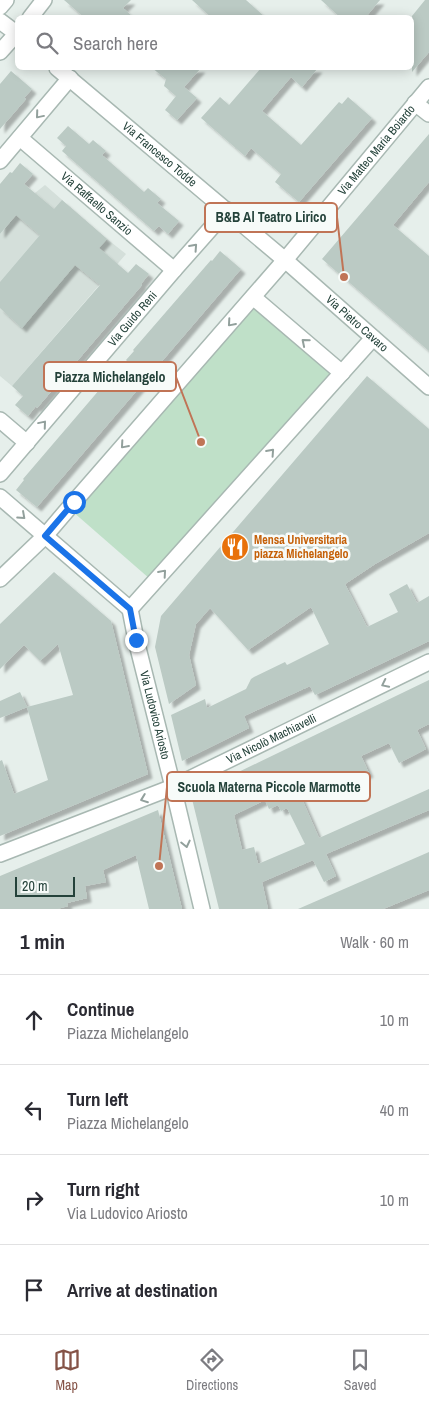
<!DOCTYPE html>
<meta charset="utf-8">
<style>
:root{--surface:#fff;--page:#f7f7f7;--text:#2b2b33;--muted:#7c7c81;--line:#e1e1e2;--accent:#855347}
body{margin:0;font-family:"Archivo Narrow",sans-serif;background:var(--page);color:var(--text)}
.scale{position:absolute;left:15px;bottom:12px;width:60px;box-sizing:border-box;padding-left:5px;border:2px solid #24423a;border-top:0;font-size:14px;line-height:18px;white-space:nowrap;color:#24423a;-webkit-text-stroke:4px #f7fbf9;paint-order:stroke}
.stop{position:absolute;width:15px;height:15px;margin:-11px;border:4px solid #1a73e8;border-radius:50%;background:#fff}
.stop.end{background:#1a73e8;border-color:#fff;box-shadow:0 1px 5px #0008}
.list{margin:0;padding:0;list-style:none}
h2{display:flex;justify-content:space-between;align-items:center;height:65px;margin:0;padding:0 20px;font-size:21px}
h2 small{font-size:16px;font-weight:400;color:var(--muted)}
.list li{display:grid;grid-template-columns:32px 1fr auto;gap:15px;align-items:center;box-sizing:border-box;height:90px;padding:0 20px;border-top:1px solid var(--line)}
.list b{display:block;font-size:19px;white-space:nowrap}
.list p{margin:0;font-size:16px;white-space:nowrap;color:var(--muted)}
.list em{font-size:16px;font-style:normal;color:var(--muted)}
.icon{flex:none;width:28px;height:28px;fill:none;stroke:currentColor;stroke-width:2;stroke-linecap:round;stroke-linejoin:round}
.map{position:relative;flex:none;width:429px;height:909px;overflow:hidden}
.search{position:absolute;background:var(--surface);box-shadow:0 2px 12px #0003;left:15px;right:15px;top:15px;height:55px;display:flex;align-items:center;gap:12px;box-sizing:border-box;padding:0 18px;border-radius:8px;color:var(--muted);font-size:19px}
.sheet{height:425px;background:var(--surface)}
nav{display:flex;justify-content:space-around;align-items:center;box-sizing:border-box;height:70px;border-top:1px solid var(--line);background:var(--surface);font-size:14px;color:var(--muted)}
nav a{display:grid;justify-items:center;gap:2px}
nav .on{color:var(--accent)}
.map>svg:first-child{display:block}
.built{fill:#d4dfda}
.green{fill:#bfe0c8}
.building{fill:#bbcac4;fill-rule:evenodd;filter:url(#shadow)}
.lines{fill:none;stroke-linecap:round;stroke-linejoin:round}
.minor-casing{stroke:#a8b8b2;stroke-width:18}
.tertiary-casing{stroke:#a8b8b2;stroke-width:18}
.minor{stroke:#fff;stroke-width:15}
.tertiary{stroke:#fff;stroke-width:15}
.oneway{stroke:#92a09c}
.route{stroke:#1a73e8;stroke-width:6}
.labels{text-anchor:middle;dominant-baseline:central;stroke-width:5;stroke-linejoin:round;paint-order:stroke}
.street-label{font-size:12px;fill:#24423a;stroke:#f7fbf9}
.food-label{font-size:12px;font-weight:bold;fill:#c56008;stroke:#f7fbf9;text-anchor:start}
.leader{fill:none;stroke:#c07456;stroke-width:2}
.callout-dot{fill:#c07456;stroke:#f7fbf9;stroke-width:2}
.callout{fill:#f7fbf9;stroke:#c07456;stroke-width:2}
.callout-label{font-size:14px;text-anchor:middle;font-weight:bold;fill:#24423a}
</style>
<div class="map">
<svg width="429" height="909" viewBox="0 0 429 909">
<defs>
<filter id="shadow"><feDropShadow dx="4.5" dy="4.5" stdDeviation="1" flood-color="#0004"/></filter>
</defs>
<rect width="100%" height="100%" fill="#e6efeb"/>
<!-- built -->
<polygon class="built" points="45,185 107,239 126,254 12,386 0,376 0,234 35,193"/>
<!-- green -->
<polygon class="green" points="252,305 330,373 150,579 72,511"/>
<!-- building -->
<g class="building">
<polygon points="64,0 131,0 123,8 134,18 85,18"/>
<polygon points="192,0 246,0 266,18 212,18"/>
<polygon points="321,0 380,0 365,18 341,18"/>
<polygon points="425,0 429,0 429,52 412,72 412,16"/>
<polygon points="152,68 201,68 184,87 197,98 177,120 165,110 176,96 164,86 166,79"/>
<polygon points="261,68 318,68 302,87 291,77 262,111 301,145 339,102 342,104 348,97 372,118 299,202 275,182 281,174 251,148 245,156 201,118 220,97 229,105"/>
<polygon points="11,71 32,89 24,98 26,99 0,129 0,84"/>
<polygon points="68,126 89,144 93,140 106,151 102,155 144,192 148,188 161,199 157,203 179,221 168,234 159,226 154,231 62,151 66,146 57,138"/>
<polygon points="429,134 429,182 393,225 429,256 429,351 322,259"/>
<polygon points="20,163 33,174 24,184 54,209 62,200 107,239 99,248 128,273 136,264 149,274 141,284 142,285 37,408 36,406 28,416 15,405 23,396 12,386 100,285 75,265 22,328 0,308 0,282 40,235 16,215 0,234 0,184 10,172 12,173"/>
<polygon points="220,251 241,269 37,507 16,490 24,480 23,479 100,389 101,390 127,361 126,360 134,351 133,350 211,260 212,261"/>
<polygon points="367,376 429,429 429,533 375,564 345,584 367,627 398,612 389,594 407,584 417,603 429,596 429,641 315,695 310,686 244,716 249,728 182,761 171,715 205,699 207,708 246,689 251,679 254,677 285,662 287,665 329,644 311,607 248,650 210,608 196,624 189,655 196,685 169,704 155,647 161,616"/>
<polygon points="54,572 111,621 148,774 0,836 0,761 2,760 14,794 48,780 27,707 73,695 58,644 40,661 24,645 0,669 0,624"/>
<path d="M 429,680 L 429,724 L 417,730 L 426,749 L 399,763 L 389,743 L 361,756 L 369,773 L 333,789 L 327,776 L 298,790 L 319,838 L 429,789 L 429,810 L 326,854 L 336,876 L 324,882 L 313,860 L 262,882 L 268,909 L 219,909 L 191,795 ZM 265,800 L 269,809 L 278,805 L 281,811 L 287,808 L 305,844 L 258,864 L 254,847 L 242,850 L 234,815 Z"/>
<polygon points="20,692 27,707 0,718 0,701"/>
<polygon points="158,810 182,909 149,909 136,855 103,870 106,882 85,886 87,898 67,903 68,906 57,909 0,909 0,876"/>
<polygon points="429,852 429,890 383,909 298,909"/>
</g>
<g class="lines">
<!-- minor casing -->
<g class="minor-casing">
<g id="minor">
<polyline points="0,21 16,33"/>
<polyline points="415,103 429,114"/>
<path id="s1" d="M 20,138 L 174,270"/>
<polyline points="0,161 70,78"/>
<polyline points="253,297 342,373"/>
<polyline points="0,420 27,443"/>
<path id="s2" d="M 0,474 L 174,270 L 227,210"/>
<polyline points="0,497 130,609"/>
<path id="s3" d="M 0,579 L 45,536 L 74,502 L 285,260 L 429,87"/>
<polyline points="130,609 373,338"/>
<path id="s4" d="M 130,609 L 136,640 L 173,787 L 202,909"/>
<path id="s5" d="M 0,854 L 173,787 L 429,662"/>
</g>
</g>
<!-- tertiary casing -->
<g class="tertiary-casing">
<g id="tertiary">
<polyline points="0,7 6,0"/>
<polyline points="30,18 44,0"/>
<polyline points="0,52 18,32"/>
<path id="s6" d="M 57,68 L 285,260 L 429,387"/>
</g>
</g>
<!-- minor -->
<use href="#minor" class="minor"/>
<!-- tertiary -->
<use href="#tertiary" class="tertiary"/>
</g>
<!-- one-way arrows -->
<defs><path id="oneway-chevron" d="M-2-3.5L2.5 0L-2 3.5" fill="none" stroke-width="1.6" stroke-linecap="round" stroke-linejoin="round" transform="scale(1.25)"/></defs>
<g class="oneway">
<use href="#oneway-chevron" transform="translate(39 115) rotate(130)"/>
<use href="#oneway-chevron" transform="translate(194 247) rotate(-48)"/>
<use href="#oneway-chevron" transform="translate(231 323) rotate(131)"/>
<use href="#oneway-chevron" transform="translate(305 342) rotate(-140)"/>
<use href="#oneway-chevron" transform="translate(43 424) rotate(-50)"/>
<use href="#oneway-chevron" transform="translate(124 445) rotate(131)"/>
<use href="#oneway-chevron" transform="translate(271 452) rotate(-48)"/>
<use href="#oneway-chevron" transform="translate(22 516) rotate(42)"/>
<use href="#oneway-chevron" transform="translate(163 573) rotate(-49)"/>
<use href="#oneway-chevron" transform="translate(385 684) rotate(154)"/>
<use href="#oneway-chevron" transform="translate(144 799) rotate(159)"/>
<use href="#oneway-chevron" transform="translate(186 844) rotate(77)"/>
</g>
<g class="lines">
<!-- route -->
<polyline class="route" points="74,502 45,536 130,609 136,640"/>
</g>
<!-- icons -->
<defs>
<g id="restaurant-disc" transform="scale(1.4375)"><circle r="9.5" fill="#e8710a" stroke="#f7fbf9"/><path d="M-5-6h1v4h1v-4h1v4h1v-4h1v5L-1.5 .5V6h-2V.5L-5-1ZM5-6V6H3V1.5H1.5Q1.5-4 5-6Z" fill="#fff"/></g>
</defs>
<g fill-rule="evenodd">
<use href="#restaurant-disc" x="235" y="547"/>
</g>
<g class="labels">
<!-- street labels -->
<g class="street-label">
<text stroke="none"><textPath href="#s3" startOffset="571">Via Matteo Maria Boiardo</textPath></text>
<text stroke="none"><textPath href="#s6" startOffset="134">Via Francesco Todde</textPath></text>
<text stroke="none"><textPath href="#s1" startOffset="101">Via Raffaello Sanzio</textPath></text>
<text stroke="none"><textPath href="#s2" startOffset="204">Via Guido Reni</textPath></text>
<text stroke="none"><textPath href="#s6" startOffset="394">Via Pietro Cavaro</textPath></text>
<text stroke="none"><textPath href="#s4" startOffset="109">Via Ludovico Ariosto</textPath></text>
<text stroke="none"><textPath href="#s5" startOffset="295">Via Nicolò Machiavelli</textPath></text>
</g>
<!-- food labels -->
<g class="food-label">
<text x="254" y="540">Mensa Universitaria<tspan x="254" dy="14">piazza Michelangelo</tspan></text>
</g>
</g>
<!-- callouts -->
<path class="leader" d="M344 277L337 217M201 442L176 377M159 866L167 787"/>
<g class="callout-dot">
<circle cx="344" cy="277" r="5"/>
<circle cx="201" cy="442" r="5"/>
<circle cx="159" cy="866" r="5"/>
</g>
<g class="callout">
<rect x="205" y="203" width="132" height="29" rx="5"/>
<rect x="44" y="362" width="132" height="29" rx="5"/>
<rect x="167" y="772" width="203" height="29" rx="5"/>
</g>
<g class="callout-label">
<text x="271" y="222">B&amp;B Al Teatro Lirico</text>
<text x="110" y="382">Piazza Michelangelo</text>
<text x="269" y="792">Scuola Materna Piccole Marmotte</text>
</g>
</svg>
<div class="scale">20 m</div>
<div class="stop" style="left:74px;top:502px"></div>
<div class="stop end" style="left:136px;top:640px"></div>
<div class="search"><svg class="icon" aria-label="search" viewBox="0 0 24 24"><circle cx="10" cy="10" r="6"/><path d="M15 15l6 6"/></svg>Search here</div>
</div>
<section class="sheet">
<h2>1 min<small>Walk · 60 m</small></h2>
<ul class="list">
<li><svg class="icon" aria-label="ahead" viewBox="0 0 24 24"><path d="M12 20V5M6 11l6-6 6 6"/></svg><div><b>Continue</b><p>Piazza Michelangelo</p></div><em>10 m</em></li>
<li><svg class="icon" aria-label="left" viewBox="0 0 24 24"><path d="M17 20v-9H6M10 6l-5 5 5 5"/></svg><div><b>Turn left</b><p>Piazza Michelangelo</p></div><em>40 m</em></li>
<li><svg class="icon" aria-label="right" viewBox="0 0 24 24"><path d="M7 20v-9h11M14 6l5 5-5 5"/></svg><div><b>Turn right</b><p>Via Ludovico Ariosto</p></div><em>10 m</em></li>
<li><svg class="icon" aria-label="arrive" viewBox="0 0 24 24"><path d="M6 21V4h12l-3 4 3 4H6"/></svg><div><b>Arrive at destination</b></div></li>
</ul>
</section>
<nav>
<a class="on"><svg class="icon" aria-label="map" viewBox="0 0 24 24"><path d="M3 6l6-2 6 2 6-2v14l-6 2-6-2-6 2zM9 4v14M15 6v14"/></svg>Map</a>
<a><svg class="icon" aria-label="directions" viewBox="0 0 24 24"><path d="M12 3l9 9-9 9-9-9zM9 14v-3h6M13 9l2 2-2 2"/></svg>Directions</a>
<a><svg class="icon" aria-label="saved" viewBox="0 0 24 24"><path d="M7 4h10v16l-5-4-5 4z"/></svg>Saved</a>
</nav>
